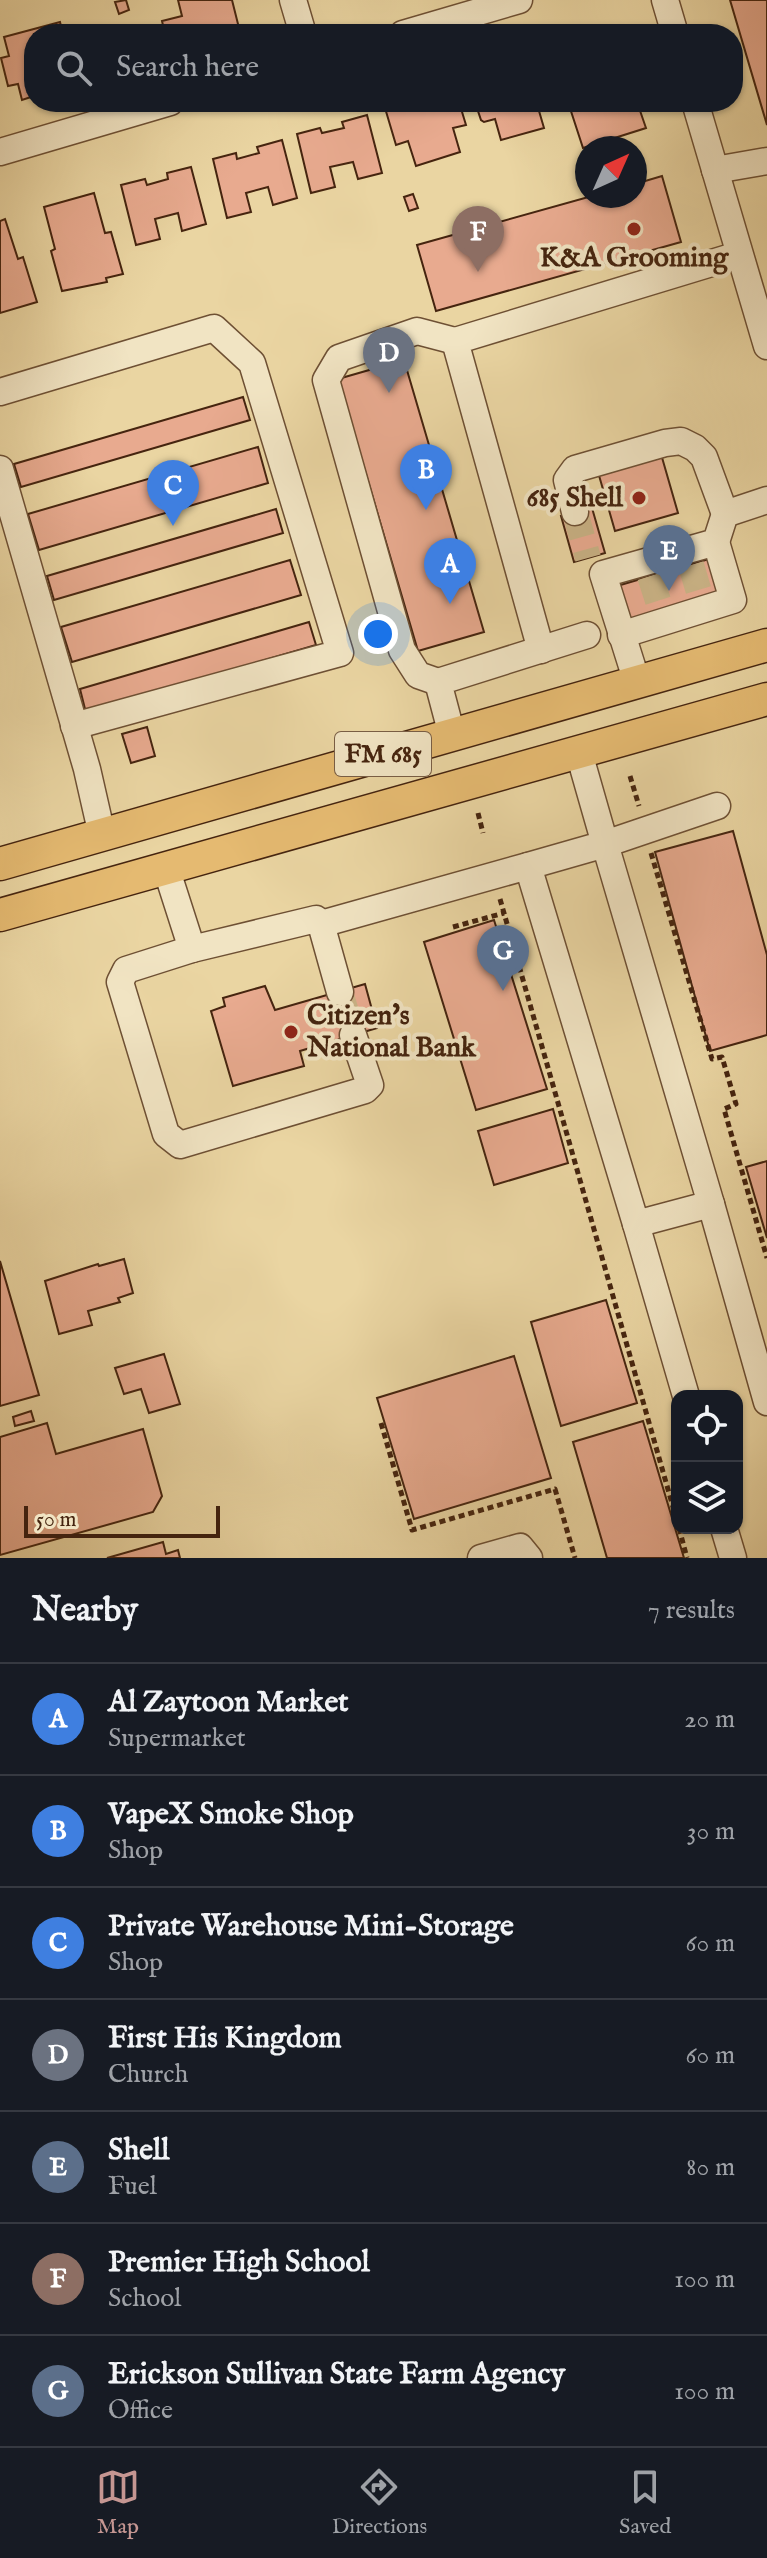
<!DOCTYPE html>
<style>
:root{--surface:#171b24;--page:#242831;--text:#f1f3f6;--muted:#9ea1a6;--line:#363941;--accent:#c59692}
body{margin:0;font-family:"IM FELL English",serif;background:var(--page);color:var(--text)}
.controls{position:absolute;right:24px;bottom:24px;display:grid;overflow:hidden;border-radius:16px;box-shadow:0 2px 6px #0004}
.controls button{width:72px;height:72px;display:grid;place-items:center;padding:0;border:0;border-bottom:2px solid var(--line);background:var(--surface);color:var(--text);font:40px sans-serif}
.compass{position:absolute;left:575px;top:136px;width:72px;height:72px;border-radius:50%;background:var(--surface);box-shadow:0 2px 6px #0004;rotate:45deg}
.scale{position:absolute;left:24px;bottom:20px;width:196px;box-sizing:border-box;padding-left:8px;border:4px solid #45240f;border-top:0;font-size:22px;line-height:28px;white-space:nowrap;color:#45240f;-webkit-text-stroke:6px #f1e4c3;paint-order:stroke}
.you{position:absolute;left:378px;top:634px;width:28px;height:28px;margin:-20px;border:6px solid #fff;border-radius:50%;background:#1a73e8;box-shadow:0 0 0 12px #1a73e833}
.badge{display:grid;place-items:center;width:52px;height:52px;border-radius:50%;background:var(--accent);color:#fff;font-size:26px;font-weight:700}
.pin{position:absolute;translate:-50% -66px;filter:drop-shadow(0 2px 4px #0008)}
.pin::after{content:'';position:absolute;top:42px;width:28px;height:24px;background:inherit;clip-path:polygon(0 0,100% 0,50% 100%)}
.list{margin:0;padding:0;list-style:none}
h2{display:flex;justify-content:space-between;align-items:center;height:104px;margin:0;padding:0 32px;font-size:34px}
h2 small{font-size:26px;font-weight:400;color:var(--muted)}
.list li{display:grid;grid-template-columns:52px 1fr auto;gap:24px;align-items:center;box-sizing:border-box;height:112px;padding:0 32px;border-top:2px solid var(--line)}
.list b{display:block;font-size:30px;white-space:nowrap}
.list p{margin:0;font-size:26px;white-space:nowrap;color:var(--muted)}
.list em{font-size:26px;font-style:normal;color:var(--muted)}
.icon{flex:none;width:44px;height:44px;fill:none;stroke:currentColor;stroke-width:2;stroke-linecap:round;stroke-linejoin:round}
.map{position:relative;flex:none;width:767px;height:1558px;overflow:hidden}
.search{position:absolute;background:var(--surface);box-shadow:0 2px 6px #0004;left:24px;right:24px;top:24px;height:88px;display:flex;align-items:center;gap:20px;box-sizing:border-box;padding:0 28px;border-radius:32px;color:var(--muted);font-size:30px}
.sheet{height:888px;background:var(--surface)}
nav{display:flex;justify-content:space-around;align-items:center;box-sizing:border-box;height:112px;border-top:2px solid var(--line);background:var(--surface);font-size:22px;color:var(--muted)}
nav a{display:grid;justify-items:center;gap:4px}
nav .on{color:var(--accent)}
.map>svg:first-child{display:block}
.building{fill:#e8aa8f;stroke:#45240f;stroke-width:2}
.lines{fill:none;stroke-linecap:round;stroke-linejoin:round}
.minor-tunnel{stroke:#c9b285;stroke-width:26;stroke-dasharray:26 13;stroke-linecap:butt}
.minor-casing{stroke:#6e5034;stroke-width:29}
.major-casing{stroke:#45240f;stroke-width:35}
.path{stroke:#45240f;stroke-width:5;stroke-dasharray:6 4;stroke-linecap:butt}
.minor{stroke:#f1e4c3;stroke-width:26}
.major{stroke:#e5ba71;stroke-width:32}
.poi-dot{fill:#8f2418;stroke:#f1e4c3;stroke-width:3}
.labels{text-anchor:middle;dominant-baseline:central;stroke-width:8;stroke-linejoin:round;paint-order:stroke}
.shield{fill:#f1e4c3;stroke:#795e45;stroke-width:2}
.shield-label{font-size:26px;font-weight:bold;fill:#45240f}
.poi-label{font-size:28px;font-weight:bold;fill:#45240f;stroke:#f1e4c3}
</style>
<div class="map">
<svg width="767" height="1558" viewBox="0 0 767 1558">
<rect width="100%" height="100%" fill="#ead5a2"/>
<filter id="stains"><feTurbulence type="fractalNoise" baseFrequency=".0025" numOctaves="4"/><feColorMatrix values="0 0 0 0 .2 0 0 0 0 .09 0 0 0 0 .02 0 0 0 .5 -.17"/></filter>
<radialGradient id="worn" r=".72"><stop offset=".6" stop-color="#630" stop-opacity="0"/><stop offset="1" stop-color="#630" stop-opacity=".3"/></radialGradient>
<!-- building -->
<g class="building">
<polygon points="126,0 129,10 119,14 115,2"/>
<polygon points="178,0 232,0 240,32 165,34 162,21 182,16"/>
<polygon points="730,0 767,0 767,125"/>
<polygon points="60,22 63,34 34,34 34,96 22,100 18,84 8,86 1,58 9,56 4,37"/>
<polygon points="406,102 459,102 466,125 453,128 460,152 416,166 408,141 396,145 385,108"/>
<polygon points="475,102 546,102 537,104 544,128 501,140 495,119 484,122 481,120"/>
<polygon points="568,102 637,102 646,128 583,148"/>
<polygon points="367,115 382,173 358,179 353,162 330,167 335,187 311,193 297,134 320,128 322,133 344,128 342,122"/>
<polygon points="282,140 297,198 273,205 268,187 246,193 251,212 227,218 213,159 236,153 237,159 259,153 257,147"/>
<polygon points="191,167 206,224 182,231 178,213 155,219 160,239 136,245 121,185 145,179 147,185 168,179 167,173"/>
<polygon points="662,176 681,242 436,311 417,245 592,196 635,196 635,184"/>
<polygon points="94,193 105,233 111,232 123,274 106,278 107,282 62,291 51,251 55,249 44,207"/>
<polygon points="413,194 418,208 409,211 404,197"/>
<polygon points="5,219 18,259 23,257 37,302 0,313 0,221"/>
<polygon points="404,360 484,632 418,651 338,379"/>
<polygon points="243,397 250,420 21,487 14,464"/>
<polygon points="258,447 268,483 39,550 28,514"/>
<polygon points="661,454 678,513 615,531 598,472"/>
<polygon points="592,508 605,553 574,562 561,516"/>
<polygon points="276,509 283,533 54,600 47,576"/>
<polygon points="709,559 720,597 628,623 617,586"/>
<polygon points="290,560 301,595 72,662 61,627"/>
<polygon points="309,622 316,645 86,713 80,689"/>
<polygon points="147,727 155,756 131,763 122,734"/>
<polygon points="733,831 767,955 767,1035 710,1051 655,852"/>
<polygon points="494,920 547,1089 476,1110 424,942"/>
<polygon points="365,984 377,1028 300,1051 304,1066 233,1086 211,1011 225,1006 223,998 265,986 275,1010"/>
<polygon points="553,1109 568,1163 494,1185 478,1131"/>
<polygon points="767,1161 767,1238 746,1167"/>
<polygon points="124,1259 133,1293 118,1298 120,1302 88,1311 92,1325 59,1334 45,1281 98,1264 99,1266"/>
<polygon points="0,1261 39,1395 0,1406"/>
<polygon points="606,1300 637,1403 561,1426 531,1322"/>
<polygon points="164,1354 180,1404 149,1413 141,1389 124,1394 115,1368"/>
<polygon points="514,1356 551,1478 414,1519 377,1398"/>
<polygon points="31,1411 34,1421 15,1426 13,1417"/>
<polygon points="643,1421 684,1558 607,1558 573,1442"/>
<polygon points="47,1423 56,1454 143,1429 162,1496 153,1512 0,1555 0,1437"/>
<polygon points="163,1542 166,1554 178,1550 180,1558 107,1558"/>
</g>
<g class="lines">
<!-- minor-tunnel -->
<g class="minor-tunnel">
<polyline points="575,512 588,558"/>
<polyline points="691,565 702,602"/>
<polyline points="650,576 662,613"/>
<polyline points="340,992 353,1035"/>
</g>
<!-- minor casing -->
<g class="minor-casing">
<g id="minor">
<polyline points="293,0 303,34"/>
<polyline points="665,0 675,34"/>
<polyline points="403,34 519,0"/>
<polyline points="695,102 767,346"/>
<polyline points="0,152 170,102"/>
<polyline points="715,170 767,161"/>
<polyline points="0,392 214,328 252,363 340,653 74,726"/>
<polyline points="0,469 87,769 102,835"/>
<polyline points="575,512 567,480 575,469 665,443 681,441 695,448 704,457 725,514"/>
<polyline points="621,635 733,600 716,542"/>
<polyline points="541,650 455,341 738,255"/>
<polyline points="438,682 418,675 402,650 326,380 339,358 417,331 455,341"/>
<polyline points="637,682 603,574 716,542 725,514 767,500"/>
<polyline points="452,735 438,682 587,635"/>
<polyline points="579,753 605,844 528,866 636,1224 711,1204 605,844 717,806"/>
<polyline points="166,868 192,949 126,970 120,982 166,1134 180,1145 365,1090 370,1085 353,1035"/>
<polyline points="321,924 528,866"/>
<polyline points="192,949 316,919 321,924 340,992"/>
<polyline points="711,1204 767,1402"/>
<polyline points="636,1224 686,1396"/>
<polyline points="724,1528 733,1558"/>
<polyline points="481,1558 520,1547 529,1558"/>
</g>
</g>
<!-- major casing -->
<g class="major-casing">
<g id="major">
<polyline points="0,864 767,645"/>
<polyline points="0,915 767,699"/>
</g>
</g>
<!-- path -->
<g class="path">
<polyline points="630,776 639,806"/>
<polyline points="478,813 483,833"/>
<polyline points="651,853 712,1059 722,1057 736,1104 724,1109 767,1258"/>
<polyline points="500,899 677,1521"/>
<polyline points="453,927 504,913"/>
<polyline points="381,1423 412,1530 555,1489 575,1558"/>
<polyline points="679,1528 687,1558"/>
</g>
<!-- minor -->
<use href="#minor" class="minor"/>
<!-- major -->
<use href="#major" class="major"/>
</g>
<!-- markers -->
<g class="poi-dot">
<circle cx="634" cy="229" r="8"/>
<circle cx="639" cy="498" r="8"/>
<circle cx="291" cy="1032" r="8"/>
</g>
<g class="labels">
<!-- shield labels -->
<rect class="shield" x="335" y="732" width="96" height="44" rx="6"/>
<g class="shield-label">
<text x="383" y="754">FM 685</text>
</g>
<!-- poi labels -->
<g class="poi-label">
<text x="634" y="258">K&amp;A Grooming</text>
<text x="623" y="498" text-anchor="end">685 Shell</text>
<text x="307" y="1016" text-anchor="start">Citizen's<tspan x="307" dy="32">National Bank</tspan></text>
</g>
</g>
<rect width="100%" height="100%" filter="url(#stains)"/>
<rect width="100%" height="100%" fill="url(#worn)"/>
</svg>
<div class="controls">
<button><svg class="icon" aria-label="locate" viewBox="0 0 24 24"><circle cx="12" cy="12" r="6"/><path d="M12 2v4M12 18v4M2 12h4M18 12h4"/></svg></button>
<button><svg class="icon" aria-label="layers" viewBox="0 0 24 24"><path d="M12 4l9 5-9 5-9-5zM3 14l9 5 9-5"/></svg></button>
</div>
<svg class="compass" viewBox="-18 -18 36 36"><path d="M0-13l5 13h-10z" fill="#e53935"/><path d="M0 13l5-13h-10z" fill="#9ea1a6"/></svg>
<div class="scale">50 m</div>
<div class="you"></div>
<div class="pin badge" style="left:450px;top:604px;background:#3f7fe0">A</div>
<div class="pin badge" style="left:426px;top:510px;background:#3f7fe0">B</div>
<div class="pin badge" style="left:173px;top:526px;background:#3f7fe0">C</div>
<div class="pin badge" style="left:389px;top:393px;background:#6b7280">D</div>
<div class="pin badge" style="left:669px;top:591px;background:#5c6f8a">E</div>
<div class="pin badge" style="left:478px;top:272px;background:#8d6e63">F</div>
<div class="pin badge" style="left:503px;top:991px;background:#5c6f8a">G</div>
<div class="search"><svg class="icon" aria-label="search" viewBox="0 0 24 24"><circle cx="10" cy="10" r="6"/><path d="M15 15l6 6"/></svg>Search here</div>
</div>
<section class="sheet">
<h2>Nearby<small>7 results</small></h2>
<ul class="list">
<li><span class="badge" style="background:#3f7fe0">A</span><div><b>Al Zaytoon Market</b><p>Supermarket</p></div><em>20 m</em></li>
<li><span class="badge" style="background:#3f7fe0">B</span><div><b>VapeX Smoke Shop</b><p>Shop</p></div><em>30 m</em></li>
<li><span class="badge" style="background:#3f7fe0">C</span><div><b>Private Warehouse Mini-Storage</b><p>Shop</p></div><em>60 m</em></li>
<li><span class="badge" style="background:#6b7280">D</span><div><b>First His Kingdom</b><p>Church</p></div><em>60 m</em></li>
<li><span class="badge" style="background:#5c6f8a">E</span><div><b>Shell</b><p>Fuel</p></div><em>80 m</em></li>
<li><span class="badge" style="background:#8d6e63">F</span><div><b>Premier High School</b><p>School</p></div><em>100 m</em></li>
<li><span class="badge" style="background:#5c6f8a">G</span><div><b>Erickson Sullivan State Farm Agency</b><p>Office</p></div><em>100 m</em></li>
</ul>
</section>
<nav>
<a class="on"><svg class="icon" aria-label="map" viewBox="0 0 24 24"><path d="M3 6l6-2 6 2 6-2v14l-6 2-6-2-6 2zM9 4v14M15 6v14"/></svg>Map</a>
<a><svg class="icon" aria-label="directions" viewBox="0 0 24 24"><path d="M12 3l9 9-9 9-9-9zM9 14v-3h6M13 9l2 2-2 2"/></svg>Directions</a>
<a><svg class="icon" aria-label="saved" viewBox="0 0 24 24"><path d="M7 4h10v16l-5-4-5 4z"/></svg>Saved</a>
</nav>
